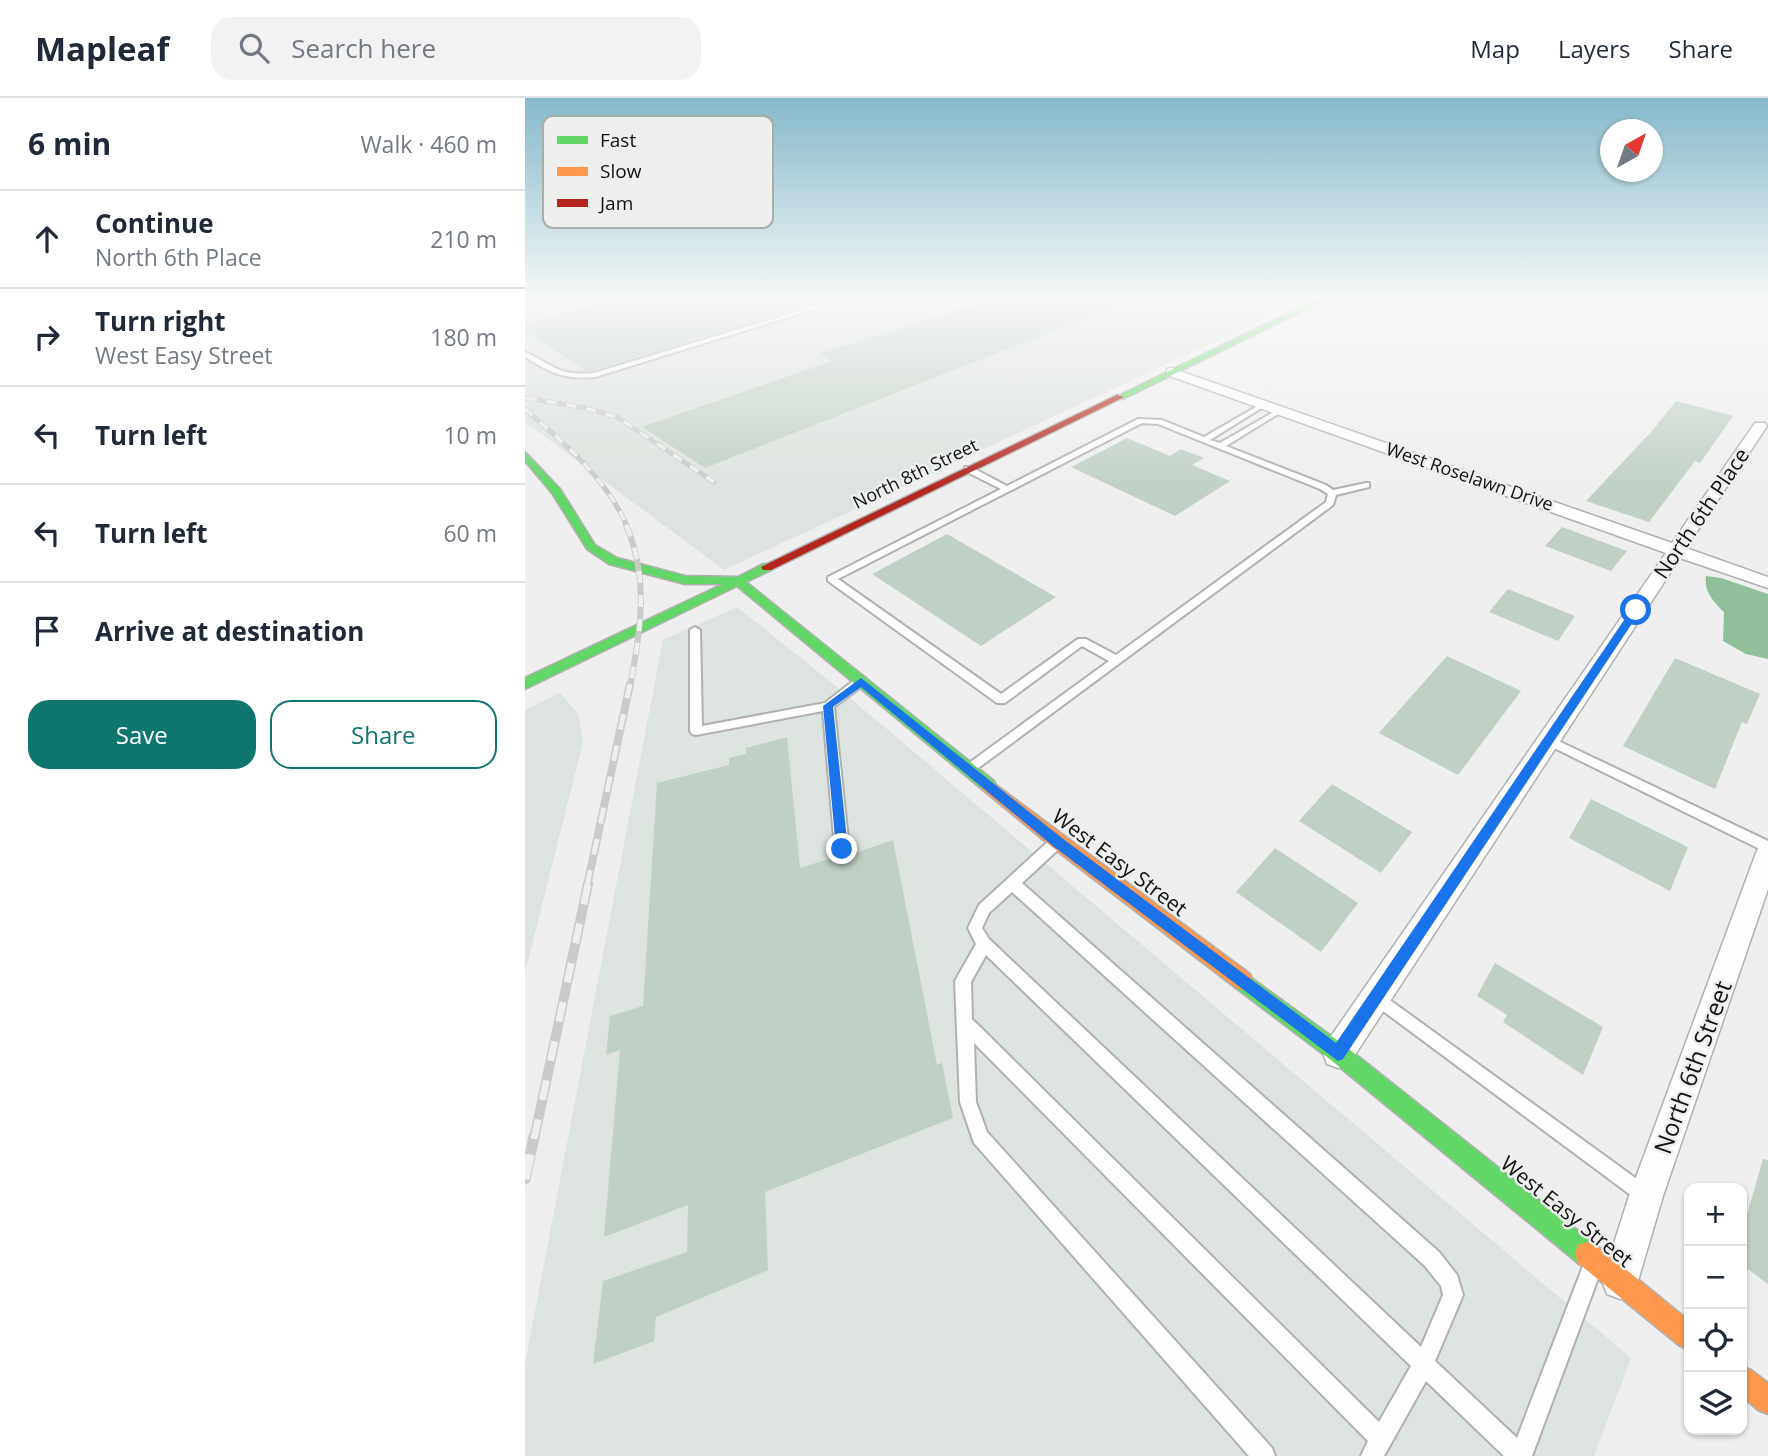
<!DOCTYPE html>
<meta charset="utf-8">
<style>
:root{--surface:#fff;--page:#f2f2f3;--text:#1f2937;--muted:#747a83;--line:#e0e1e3;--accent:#0f766e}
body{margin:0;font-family:"Open Sans",sans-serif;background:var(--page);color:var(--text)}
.controls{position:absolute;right:21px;bottom:21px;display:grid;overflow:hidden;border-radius:14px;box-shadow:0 2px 5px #0004}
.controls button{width:63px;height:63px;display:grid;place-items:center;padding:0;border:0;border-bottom:2px solid var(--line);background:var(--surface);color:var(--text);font:35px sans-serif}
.compass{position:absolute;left:1075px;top:21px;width:63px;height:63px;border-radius:50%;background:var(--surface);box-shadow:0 2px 5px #0004;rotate:40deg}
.stop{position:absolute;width:21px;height:21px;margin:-16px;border:5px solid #1a73e8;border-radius:50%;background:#fff}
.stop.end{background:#1a73e8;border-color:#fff;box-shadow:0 2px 7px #0008}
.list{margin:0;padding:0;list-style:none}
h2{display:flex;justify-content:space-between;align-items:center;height:91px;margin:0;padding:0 28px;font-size:30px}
h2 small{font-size:23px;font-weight:400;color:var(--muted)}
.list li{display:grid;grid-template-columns:46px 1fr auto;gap:21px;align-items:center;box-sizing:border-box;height:98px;padding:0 28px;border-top:2px solid var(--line)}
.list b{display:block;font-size:26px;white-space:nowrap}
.list p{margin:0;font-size:23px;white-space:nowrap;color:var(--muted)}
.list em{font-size:23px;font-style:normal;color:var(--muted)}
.actions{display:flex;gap:14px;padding:21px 28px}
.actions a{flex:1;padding:16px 0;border:2px solid var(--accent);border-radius:21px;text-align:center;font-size:24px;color:var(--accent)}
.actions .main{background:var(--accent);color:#fff}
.icon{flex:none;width:38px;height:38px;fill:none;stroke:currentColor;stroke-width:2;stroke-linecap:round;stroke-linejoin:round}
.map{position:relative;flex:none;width:1243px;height:1358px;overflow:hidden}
header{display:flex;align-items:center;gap:42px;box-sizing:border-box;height:98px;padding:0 35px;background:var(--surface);border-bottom:2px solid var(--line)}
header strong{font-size:33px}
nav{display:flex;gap:38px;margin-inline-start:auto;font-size:24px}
.search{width:490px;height:63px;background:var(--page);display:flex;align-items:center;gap:18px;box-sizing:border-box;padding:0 24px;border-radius:21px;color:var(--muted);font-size:26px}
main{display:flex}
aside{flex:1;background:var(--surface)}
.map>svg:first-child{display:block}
.built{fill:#dde3de}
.water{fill:#8fc09b}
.building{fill:#c1d0c5}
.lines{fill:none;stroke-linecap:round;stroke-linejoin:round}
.lane-casing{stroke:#b0b1b0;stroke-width:4}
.street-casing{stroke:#b0b1b0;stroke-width:3}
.fast-casing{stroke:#b0b1b0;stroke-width:3}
.slow-casing{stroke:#b0b1b0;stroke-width:3}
.jam-casing{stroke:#b0b1b0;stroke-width:3}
.lane{fill:#fcfdfc;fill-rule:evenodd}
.street{fill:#fcfdfc;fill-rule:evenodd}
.fast{fill:#63d668;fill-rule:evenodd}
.slow{fill:#ff974d;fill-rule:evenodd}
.jam{fill:#b3261e;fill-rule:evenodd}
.rail-far5-casing{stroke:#c9cac9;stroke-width:4.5}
.rail-far4-casing{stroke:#c9cac9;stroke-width:5}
.rail-far3-casing{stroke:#c9cac9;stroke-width:6}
.rail-far2-casing{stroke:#c9cac9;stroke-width:8}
.rail-far1-casing{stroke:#c9cac9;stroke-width:10}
.rail-casing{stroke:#c9cac9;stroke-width:11}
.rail-far5{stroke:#edf0ed;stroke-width:2.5;stroke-dasharray:8;stroke-linecap:butt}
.rail-far4{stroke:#edf0ed;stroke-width:3.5;stroke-dasharray:10;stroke-linecap:butt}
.rail-far3{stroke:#edf0ed;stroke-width:4.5;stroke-dasharray:12;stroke-linecap:butt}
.rail-far2{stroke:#edf0ed;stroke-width:5;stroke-dasharray:16;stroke-linecap:butt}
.rail-far1{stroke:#edf0ed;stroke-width:7;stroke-dasharray:20;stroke-linecap:butt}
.rail{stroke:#edf0ed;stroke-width:9;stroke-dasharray:25;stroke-linecap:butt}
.route{fill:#1a73e8}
.labels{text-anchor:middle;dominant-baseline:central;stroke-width:5;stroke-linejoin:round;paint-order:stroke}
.far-street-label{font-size:18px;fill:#101110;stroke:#edf0ed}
.street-label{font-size:21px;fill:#101110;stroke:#edf0ed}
.near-street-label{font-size:24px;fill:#101110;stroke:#edf0ed}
.key{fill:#edf0ed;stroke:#abadab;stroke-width:2}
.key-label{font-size:19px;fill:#101110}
</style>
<header>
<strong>Mapleaf</strong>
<div class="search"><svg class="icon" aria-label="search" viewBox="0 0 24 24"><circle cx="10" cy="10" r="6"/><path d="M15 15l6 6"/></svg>Search here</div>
<nav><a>Map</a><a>Layers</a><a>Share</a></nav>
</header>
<main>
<aside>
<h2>6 min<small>Walk · 460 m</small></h2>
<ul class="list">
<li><svg class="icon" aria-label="ahead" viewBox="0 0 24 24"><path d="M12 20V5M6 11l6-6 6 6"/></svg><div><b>Continue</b><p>North 6th Place</p></div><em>210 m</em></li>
<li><svg class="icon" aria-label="right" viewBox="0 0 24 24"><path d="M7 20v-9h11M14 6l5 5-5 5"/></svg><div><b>Turn right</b><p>West Easy Street</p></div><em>180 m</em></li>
<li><svg class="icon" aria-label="left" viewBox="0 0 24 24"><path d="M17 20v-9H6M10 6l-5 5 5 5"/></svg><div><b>Turn left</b></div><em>10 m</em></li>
<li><svg class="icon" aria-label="left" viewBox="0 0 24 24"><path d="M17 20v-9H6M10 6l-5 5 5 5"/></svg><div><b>Turn left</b></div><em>60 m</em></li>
<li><svg class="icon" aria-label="arrive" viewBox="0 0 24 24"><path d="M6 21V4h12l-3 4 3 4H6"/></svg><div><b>Arrive at destination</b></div></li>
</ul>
<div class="actions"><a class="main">Save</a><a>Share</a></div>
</aside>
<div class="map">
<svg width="1243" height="1358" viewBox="0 0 1243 1358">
<rect width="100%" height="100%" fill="#eeefee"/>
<!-- built -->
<g class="built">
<polygon points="0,201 781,201 199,472 0,324"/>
<polygon points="212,509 306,584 1106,1260 1069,1358 0,1358 0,1266 138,542"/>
<polygon points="35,595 53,616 58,644 0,874 0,612"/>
</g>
<!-- water -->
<path class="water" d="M 1181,478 L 1196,480 L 1243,496 L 1243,561 L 1221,556 L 1198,543 L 1199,514 C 1188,503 1179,494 1181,478 Z"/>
<!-- building -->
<g class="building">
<polygon points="92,201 293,201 294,204 69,272 62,273 0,233 0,225"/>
<polygon points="466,201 607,202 180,370 117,329 307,263 294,256"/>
<polygon points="1151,303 1208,318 1175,365 1170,363 1124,424 1061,403 1127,333"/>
<polygon points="602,340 645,358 656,351 679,360 667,367 705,383 650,418 546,369"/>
<polygon points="1037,429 1102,453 1086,473 1020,448"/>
<polygon points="422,436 531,499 456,548 347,476"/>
<polygon points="983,491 1050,518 1033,543 964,514"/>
<polygon points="922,558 996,593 933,677 854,635"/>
<polygon points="1150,560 1235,596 1222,626 1217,624 1190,691 1098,648"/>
<polygon points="262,639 275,770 313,758 318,759 368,742 412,967 417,965 428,1020 240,1094 243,1172 131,1219 129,1243 68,1266 78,1183 162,1154 163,1107 79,1139 95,952 81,957 85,918 118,908 132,685 204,667 204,660 221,656 221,650"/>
<polygon points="807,686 887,734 856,775 774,723"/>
<polygon points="1066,701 1163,749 1145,793 1044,740"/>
<polygon points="750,750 833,805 796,854 711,794"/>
<polygon points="970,865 1078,929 1058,977 978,924 982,917 952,898"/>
<polygon points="1238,1061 1243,1062 1243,1186 1217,1167 1217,1134"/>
</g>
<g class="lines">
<!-- lane casing -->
<g class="lane-casing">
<g id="lane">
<polygon points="5,201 14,201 0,206 0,202"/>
<path d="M 313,201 L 322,201 L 70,279 C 39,282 26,275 0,259 L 0,254 C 30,268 33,278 69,275 Z"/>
<path d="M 738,305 L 743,306 L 685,342 L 695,345 L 754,311 L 758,311 L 758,313 L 701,348 L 801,387 L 808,392 L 841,385 L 844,385 L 844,389 L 811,397 L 808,407 L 448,674 L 440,674 L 438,671 L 440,668 L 584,563 L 557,548 L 480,605 L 472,605 L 303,483 L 303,479 L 476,391 L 440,373 L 440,369 L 446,369 L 482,388 L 613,321 L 637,322 L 679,339 ZM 617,325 L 633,326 L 795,391 L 803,396 L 801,404 L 591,557 L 561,541 L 553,541 L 476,596 L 313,481 Z"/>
<polygon points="170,529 175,532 177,628 300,605 332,580 340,580 341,583 340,586 309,609 324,751 322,755 317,757 312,755 310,751 298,613 171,637 167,636 165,633 165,532"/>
<polygon points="1023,638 1243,743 1243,755 1019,645 1017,642"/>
<path d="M 532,738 L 537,740 L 539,744 L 537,748 L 497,785 L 914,1154 L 932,1177 L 938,1197 L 910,1263 L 992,1340 L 1058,1168 L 1065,1165 L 1072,1168 L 1075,1175 L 1007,1358 L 979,1358 L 901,1283 L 859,1358 L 836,1358 L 843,1343 L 449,945 L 451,1004 L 462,1034 L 747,1350 L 750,1358 L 724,1358 L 449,1045 L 435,1004 L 430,883 L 451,846 L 443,830 L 454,807 L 527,740 ZM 487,794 L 900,1168 L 916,1188 L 918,1197 L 896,1249 L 464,841 L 457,830 L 464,815 ZM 461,857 L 886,1268 L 854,1324 L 447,921 L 446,884 Z"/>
<polygon points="851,892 1127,1092 1130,1098 1127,1104 1121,1107 1115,1104 846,904 843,899 846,894"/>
</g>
</g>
<!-- street casing -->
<g class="street-casing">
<g id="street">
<polygon points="646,270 1147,445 1230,325 1240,325 1242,328 1161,450 1243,479 1243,490 1155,460 824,966 813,970 802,966 798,955 802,944 1141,455 642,277 642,271"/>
<polygon points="1243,745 1243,791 1138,1098 1113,1183 1108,1196 1095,1201 1082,1196 1077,1183 1104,1098 1231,755 1234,748"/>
</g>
</g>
<!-- fast casing -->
<g class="fast-casing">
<g id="fast">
<polygon points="792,201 802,201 598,301 591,299"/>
<polygon points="0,354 35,391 70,447 92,460 160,478 213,479 238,466 246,466 246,472 221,484 469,683 471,687 469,691 457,691 212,488 0,591 0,580 198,486 160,486 84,466 62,451 27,395 0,363"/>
<polygon points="718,874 820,948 1071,1147 1074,1156 1071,1165 1062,1168 1053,1165 806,962 711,890 708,883 711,876"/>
</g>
</g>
<!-- slow casing -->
<g class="slow-casing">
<g id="slow">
<polygon points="463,681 725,876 728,883 725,890 718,892 711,890 527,749 457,691 455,687 457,683"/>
<polygon points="1062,1144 1071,1147 1164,1223 1164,1252 1155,1248 1053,1165 1050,1156 1053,1147"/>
<polygon points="1217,1268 1226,1272 1243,1285 1243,1316 1233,1312 1217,1298"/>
</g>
</g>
<!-- jam casing -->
<g class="jam-casing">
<polygon id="jam" points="592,297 599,299 246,472 238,472 236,469"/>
</g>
<!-- lane -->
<use href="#lane" class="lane"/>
<!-- street -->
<use href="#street" class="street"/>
<!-- fast -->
<use href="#fast" class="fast"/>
<!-- slow -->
<use href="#slow" class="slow"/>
<!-- jam -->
<use href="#jam" class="jam"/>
<!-- rail-far5 casing -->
<g class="rail-far5-casing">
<polyline id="rail-far5" points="0,300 13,302"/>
</g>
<!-- rail-far4 casing -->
<g class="rail-far4-casing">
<g id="rail-far4">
<polyline points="2,300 60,310 92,319 189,384"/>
<path d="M 0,311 C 39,345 81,380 102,428"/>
</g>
</g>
<!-- rail-far3 casing -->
<g class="rail-far3-casing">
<path id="rail-far3" d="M 101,427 C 124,479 116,533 105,588"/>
</g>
<!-- rail-far2 casing -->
<g class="rail-far2-casing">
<polyline id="rail-far2" points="62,788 105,586"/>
</g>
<!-- rail-far1 casing -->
<g class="rail-far1-casing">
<polyline id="rail-far1" points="9,1041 63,786"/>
</g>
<!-- rail casing -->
<g class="rail-casing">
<polyline id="rail" points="0,1081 9,1039"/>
</g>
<!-- rail-far5 -->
<use href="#rail-far5" class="rail-far5"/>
<!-- rail-far4 -->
<use href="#rail-far4" class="rail-far4"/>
<!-- rail-far3 -->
<use href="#rail-far3" class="rail-far3"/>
<!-- rail-far2 -->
<use href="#rail-far2" class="rail-far2"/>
<!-- rail-far1 -->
<use href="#rail-far1" class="rail-far1"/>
<!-- rail -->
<use href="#rail" class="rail"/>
</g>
<!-- sky -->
<linearGradient id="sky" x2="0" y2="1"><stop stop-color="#84b9c9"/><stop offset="0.51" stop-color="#f7f8f7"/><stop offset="1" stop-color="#f7f8f7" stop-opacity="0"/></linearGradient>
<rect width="1243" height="391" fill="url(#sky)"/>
<!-- route -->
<polygon class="route" points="1108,509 1116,512 818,961 813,963 528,748 336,589 308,609 323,751 317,756 311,751 298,608 336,580 537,740 811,945"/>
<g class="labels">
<!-- far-street labels -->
<g class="far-street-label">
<text transform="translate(390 375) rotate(-26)">North 8th Street</text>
<text transform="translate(945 378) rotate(19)">West Roselawn Drive</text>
</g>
<!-- street labels -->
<g class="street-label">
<text transform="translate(1176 415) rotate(-56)">North 6th Place</text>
<text transform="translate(595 764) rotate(37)">West Easy Street</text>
<text transform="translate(1042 1113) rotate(39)">West Easy Street</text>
</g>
<!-- near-street labels -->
<g class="near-street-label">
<text transform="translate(1167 969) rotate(-70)">North 6th Street</text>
</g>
</g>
<!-- legend -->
<rect x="18" y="18" width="230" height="112" rx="10" class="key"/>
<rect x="32" y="38" width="31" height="8" fill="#63d668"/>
<rect x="32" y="69" width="31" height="9" fill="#ff974d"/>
<rect x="32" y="101" width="31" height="8" fill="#b3261e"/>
<g class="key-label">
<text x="75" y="49">Fast</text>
<text x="75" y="80">Slow</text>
<text x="75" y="112">Jam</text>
</g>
</svg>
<div class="controls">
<button>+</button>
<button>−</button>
<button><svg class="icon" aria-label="locate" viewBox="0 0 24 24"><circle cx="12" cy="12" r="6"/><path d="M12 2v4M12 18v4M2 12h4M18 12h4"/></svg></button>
<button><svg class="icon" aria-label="layers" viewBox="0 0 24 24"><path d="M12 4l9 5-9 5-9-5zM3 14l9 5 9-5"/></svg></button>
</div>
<svg class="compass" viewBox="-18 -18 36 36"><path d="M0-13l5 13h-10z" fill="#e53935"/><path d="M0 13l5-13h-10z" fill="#747a83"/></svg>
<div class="stop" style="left:1111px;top:512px"></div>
<div class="stop end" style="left:317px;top:751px"></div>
</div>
</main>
